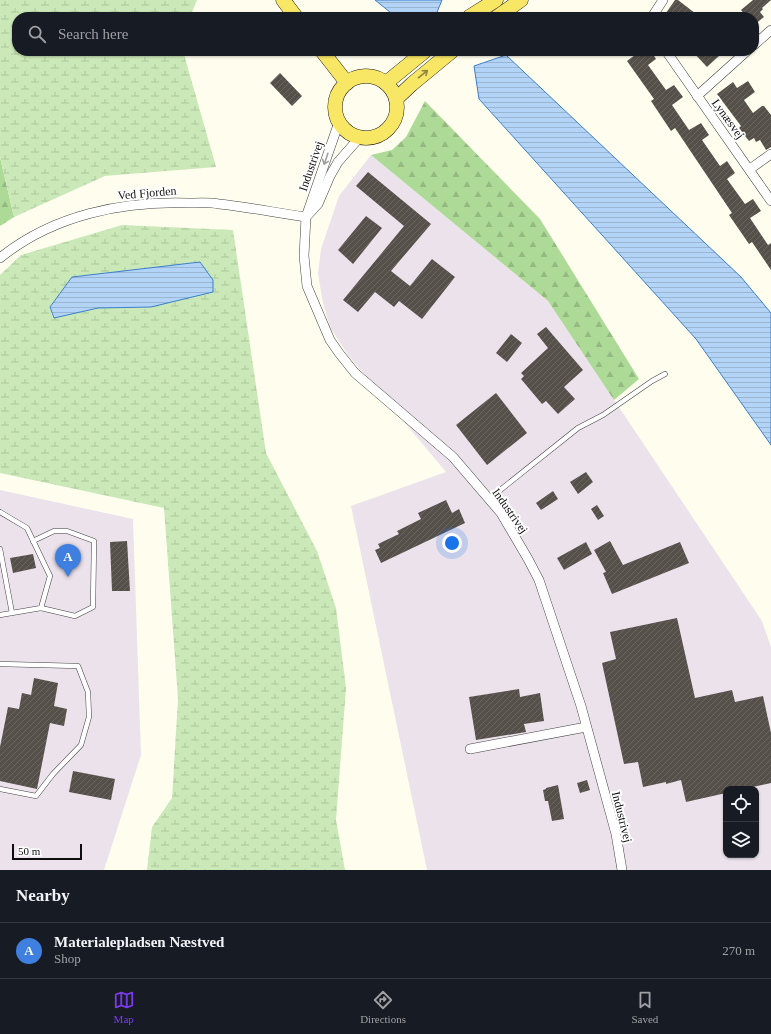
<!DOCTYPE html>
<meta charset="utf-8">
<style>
:root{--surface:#171b24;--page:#20242c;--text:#f1f3f6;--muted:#9ea1a6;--line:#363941;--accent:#7c3aed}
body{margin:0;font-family:"Times New Roman",serif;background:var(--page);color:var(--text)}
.controls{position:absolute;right:12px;bottom:12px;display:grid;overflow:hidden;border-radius:8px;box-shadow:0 1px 3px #0004}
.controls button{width:36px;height:36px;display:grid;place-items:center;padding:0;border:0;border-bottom:1px solid var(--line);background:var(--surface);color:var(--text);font:20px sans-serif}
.scale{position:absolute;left:12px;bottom:10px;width:70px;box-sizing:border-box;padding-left:4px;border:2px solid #0e0e0e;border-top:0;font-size:11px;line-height:14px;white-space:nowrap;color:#0e0e0e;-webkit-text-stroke:3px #fff;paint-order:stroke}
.you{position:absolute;left:452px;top:543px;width:14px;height:14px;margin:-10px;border:3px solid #fff;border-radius:50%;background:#1a73e8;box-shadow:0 0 0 6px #1a73e833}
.badge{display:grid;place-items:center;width:26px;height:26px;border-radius:50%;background:var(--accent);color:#fff;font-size:13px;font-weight:700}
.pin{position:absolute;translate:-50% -33px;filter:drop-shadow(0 1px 2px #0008)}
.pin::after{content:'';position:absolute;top:21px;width:14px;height:12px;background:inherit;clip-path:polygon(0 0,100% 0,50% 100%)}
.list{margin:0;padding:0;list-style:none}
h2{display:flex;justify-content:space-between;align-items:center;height:52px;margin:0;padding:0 16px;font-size:17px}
h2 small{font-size:13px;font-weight:400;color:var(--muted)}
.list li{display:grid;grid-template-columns:26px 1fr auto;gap:12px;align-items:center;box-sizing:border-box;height:56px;padding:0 16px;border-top:1px solid var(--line)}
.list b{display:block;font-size:15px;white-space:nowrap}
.list p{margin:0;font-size:13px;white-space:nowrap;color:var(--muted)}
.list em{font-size:13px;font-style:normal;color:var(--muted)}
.icon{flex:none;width:22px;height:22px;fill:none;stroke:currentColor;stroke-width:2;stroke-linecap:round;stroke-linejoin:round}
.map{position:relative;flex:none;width:771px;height:870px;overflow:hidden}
.search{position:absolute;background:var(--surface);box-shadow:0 1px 3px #0004;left:12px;right:12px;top:12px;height:44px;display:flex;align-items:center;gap:10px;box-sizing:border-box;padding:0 14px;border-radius:16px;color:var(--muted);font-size:15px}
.sheet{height:108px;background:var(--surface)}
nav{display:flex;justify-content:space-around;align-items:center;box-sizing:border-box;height:56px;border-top:1px solid var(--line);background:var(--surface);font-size:11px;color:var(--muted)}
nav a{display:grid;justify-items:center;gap:2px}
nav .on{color:var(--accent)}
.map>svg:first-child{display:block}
.industrial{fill:#ece2ec;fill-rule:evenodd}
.forest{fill:url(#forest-firs)}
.wetland{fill:url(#wetland-marsh);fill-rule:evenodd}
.water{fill:url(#water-rules);stroke:#3a7fcd}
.building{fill:url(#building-hatch)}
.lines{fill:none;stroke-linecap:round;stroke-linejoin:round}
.lane-casing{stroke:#414141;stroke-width:5.5}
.street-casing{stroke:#414141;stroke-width:10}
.primary-casing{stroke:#1f1f1f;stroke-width:15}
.lane{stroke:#fff;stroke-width:4.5}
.street{stroke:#fff;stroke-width:9}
.primary{stroke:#f8e765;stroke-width:14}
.oneway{stroke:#8f853e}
.oneway2{stroke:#9f9f9f}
.labels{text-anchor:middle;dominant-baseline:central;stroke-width:4;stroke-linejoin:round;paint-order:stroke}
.street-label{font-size:12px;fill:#0e0e0e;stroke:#fff}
</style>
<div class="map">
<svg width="771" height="870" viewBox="0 0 771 870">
<defs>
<pattern id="forest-firs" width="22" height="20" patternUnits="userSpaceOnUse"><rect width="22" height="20" fill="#adda97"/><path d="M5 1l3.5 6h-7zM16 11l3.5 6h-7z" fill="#94ba81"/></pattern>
<pattern id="wetland-marsh" width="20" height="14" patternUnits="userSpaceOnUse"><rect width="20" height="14" fill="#cbe9b8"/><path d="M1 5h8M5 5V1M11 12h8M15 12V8" fill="none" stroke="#adc79d"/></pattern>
<pattern id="water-rules" width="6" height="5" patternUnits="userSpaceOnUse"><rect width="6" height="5" fill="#b3d4f6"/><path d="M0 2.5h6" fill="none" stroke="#99b5d2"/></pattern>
<pattern id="building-hatch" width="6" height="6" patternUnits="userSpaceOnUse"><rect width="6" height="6" fill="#56504a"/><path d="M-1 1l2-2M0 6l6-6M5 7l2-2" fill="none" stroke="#696560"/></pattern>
</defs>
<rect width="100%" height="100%" fill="#fffeee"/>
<!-- industrial -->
<g class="industrial">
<path d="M 371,155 L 548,301 L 762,621 L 771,647 L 771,870 L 427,870 L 351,506 L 446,472 L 348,355 L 330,327 L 323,303 L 318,274 L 321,249 L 339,196 ZM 726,789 L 756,789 L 756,855 L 726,855 Z"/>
<polygon points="0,490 133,519 141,755 104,870 0,870"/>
</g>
<!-- forest -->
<g class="forest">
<polygon points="425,101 540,219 639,379 614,400 548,301 371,155 392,150 406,137"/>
<polygon points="0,157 14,217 0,226"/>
</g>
<!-- wetland -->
<g class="wetland">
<polygon points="0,0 197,0 190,17 17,17 17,51 183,51 216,167 105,176 14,217 0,157"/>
<path d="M 122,225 L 233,230 L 266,453 L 317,551 L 336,608 L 346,688 L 336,820 L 345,870 L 147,870 L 152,827 L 172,798 L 178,699 L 164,508 L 0,473 L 0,275 L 21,255 ZM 200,262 L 151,307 L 98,308 L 53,318 L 50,307 L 72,277 Z"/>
</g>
<!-- water -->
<g class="water">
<polygon points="375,0 442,0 435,17 396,17"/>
<polygon points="506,55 741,277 771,313 771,445 696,339 479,99 474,66"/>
<polygon points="200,262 213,280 213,292 151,307 98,308 54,318 50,307 72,277"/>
</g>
<!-- building -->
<g class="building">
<polygon points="675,0 678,0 700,17 671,17 666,13"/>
<polygon points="753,0 771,0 762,8 763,9 760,12 764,17 754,25 754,17 747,17 741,10"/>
<polygon points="640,51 651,51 656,59 648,65 666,90 674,85 683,97 672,105 689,130 701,123 709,135 702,140 720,166 727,161 735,173 727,179 745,204 753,199 761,211 750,218 768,245 771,243 771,270 752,242 749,244 729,215 732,213 675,128 671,131 651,101 654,99 627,61"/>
<polygon points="692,51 715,51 719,56 707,67"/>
<polygon points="280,73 302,96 292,106 270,83"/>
<polygon points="748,81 755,92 744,100 753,113 762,106 764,106 771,115 771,147 766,150 760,140 756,142 754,138 749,141 739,128 741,126 717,94 733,82 737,88"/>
<polygon points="368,172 431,224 391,271 410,286 432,259 455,277 422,319 399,301 394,307 375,292 358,312 343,300 404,226 356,186"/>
<polygon points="366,216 382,228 353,264 338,250"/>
<polygon points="546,327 583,370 564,387 575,399 558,414 546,401 542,404 521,379 524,376 521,373 548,348 537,334"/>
<polygon points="511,334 522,343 507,362 496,353"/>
<polygon points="496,393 527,433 487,465 456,425"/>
<polygon points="586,472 593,482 578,494 570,482"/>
<polygon points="553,491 558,499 541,510 536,503"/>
<polygon points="446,500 452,513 459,509 465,523 381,563 375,550 380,548 378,544 399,534 397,531 421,519 418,513"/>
<polygon points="597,505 604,516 598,520 591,509"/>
<polygon points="127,541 130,591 112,591 110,542"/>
<polygon points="610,541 623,565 680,542 689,563 612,594 603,573 606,572 594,550"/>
<polygon points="586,542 592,554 564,570 557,558"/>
<polygon points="33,554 36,568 13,573 10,558"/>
<polygon points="677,618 695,698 732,690 735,702 763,696 771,733 771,783 744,789 726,789 726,793 686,802 681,780 666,784 666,782 643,787 638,762 624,764 602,663 616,659 610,632"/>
<polygon points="34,678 58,683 54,706 67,709 64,726 50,723 37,789 0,781 0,747 8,707 19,709 22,693 31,695"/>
<polygon points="519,689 520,697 540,693 544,721 524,724 526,732 476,740 469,697"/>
<polygon points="73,771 115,779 111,800 69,792"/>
<polygon points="587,780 590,790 580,793 577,783"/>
<polygon points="558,785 564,819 552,821 548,801 545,801 543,790 546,789 546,788"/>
</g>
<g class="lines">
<!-- lane casing -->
<g class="lane-casing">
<g id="lane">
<polyline points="489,499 578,428 603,415 652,381 665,374"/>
<polyline points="0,512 27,528 50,576 41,608 0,615"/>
<polyline points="33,541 54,531 67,531 94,541 93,607 75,616 41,608"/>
<polyline points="0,549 12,613"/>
<polyline points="0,664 78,666 88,692 89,717 81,745 53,774 36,796 0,789"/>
</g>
</g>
<!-- street casing -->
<g class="street-casing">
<g id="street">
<polyline points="652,17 663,0"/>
<polyline points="754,45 771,30"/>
<polyline points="666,51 771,201"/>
<polyline points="697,96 747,51"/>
<polyline points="339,122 306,217 304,256 307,286 330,340 339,353 355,373 453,457 501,513 528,559 539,580 581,706 616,834 622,870"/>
<polyline points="750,169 771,154"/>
<polyline points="308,215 318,204 330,176 338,162 360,137"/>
<path d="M 0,258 C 53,215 122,201 188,203 C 198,203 209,202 219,204 C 248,207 277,213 306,217"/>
<polyline points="470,749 586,727"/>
</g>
</g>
<!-- primary casing -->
<g class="primary-casing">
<g id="primary">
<polyline points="283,0 296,17"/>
<polyline points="469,17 496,0"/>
<polyline points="497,17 521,0"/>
<polyline points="322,51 347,83"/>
<circle cx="366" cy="107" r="31"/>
<polyline points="386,83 425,51"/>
<polyline points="396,99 412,84 452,51"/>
</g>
</g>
<!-- lane -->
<use href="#lane" class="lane"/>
<!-- street -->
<use href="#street" class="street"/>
<!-- primary -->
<use href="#primary" class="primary"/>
</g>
<!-- one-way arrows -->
<defs><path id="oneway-shaft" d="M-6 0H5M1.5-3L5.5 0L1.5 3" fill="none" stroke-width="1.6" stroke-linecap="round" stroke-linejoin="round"/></defs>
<use class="oneway" href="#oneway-shaft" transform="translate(423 74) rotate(-39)"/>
<use class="oneway2" href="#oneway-shaft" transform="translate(326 159) rotate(109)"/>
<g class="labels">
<!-- street labels -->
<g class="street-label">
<text transform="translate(728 119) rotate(54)">Lynæsvej</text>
<text transform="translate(311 166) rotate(-71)">Industrivej</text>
<text transform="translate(147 193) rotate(-5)">Ved Fjorden</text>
<text transform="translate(510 511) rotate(55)">Industrivej</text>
<text transform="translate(622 817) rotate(76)">Industrivej</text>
</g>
</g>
</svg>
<div class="controls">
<button><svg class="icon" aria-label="locate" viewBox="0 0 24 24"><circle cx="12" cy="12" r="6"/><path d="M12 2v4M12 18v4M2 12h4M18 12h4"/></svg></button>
<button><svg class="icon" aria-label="layers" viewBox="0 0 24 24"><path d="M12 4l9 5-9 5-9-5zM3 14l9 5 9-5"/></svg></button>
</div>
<div class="scale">50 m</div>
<div class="you"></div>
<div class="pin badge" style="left:68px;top:577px;background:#3f7fe0">A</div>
<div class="search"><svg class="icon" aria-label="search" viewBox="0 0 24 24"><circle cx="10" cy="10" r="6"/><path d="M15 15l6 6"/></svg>Search here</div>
</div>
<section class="sheet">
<h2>Nearby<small></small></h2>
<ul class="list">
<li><span class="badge" style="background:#3f7fe0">A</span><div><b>Materialepladsen Næstved</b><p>Shop</p></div><em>270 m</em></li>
</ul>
</section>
<nav>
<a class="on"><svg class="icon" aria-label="map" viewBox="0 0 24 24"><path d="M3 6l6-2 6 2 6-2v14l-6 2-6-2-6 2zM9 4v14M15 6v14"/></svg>Map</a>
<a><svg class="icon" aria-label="directions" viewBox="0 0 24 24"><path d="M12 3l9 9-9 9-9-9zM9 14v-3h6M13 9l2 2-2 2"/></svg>Directions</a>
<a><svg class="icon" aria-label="saved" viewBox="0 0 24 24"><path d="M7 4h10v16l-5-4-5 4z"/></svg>Saved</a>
</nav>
